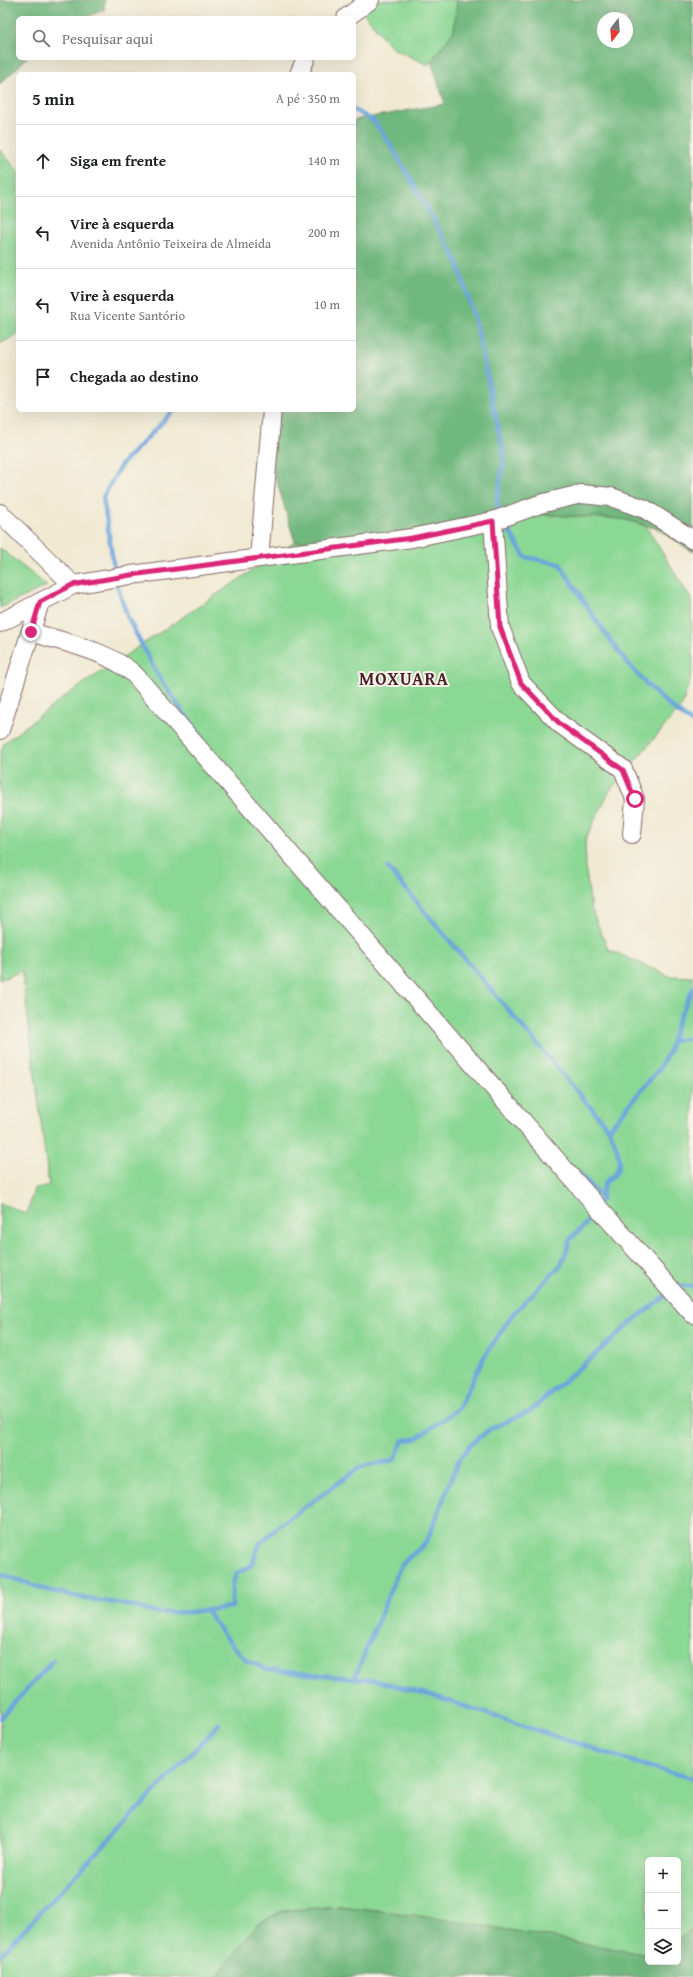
<!DOCTYPE html>
<html lang="pt">
<meta charset="utf-8">
<style>
:root{--surface:#fff;--page:#f2f2f2;--text:#202124;--muted:#757577;--line:#e0e0e0}
body{margin:0;font-family:"Gentium Book Plus",serif;background:var(--page);color:var(--text)}
.controls{position:absolute;right:12px;bottom:12px;display:grid;overflow:hidden;border-radius:6px;box-shadow:0 4px 16px #0002}
.controls button{width:36px;height:36px;display:grid;place-items:center;padding:0;border:0;border-bottom:1px solid var(--line);background:var(--surface);color:var(--text);font:20px sans-serif}
.compass{position:absolute;left:597px;top:12px;width:36px;height:36px;border-radius:50%;background:var(--surface);box-shadow:0 4px 16px #0002;rotate:196deg}
.stop{position:absolute;width:12px;height:12px;margin:-9px;border:3px solid #db2777;border-radius:50%;background:#fff}
.stop.end{background:#db2777;border-color:#fff;box-shadow:0 1px 4px #0008}
.list{margin:0;padding:0;list-style:none}
h2{display:flex;justify-content:space-between;align-items:center;height:52px;margin:0;padding:0 16px;font-size:17px}
h2 small{font-size:13px;font-weight:400;color:var(--muted)}
.list li{display:grid;grid-template-columns:26px 1fr auto;gap:12px;align-items:center;box-sizing:border-box;height:72px;padding:0 16px;border-top:1px solid var(--line)}
.list b{display:block;font-size:15px;white-space:nowrap}
.list p{margin:0;font-size:13px;white-space:nowrap;color:var(--muted)}
.list em{font-size:13px;font-style:normal;color:var(--muted)}
.icon{flex:none;width:22px;height:22px;fill:none;stroke:currentColor;stroke-width:2;stroke-linecap:round;stroke-linejoin:round}
.map{position:relative;flex:none;width:693px;height:1977px;overflow:hidden}
.search{position:absolute;background:var(--surface);box-shadow:0 4px 16px #0002;left:16px;top:16px;width:340px;height:44px;display:flex;align-items:center;gap:10px;box-sizing:border-box;padding:0 14px;border-radius:6px;color:var(--muted);font-size:15px}
.panel{position:absolute;background:var(--surface);box-shadow:0 4px 16px #0002;left:16px;top:72px;width:340px;height:340px;border-radius:6px}
.map>svg:first-child{display:block}
.green{fill:#8bd794;stroke:#6a7b60}
.forest{fill:#70b87e;stroke:#5d6c54;fill-rule:evenodd}
.lines{fill:none;stroke-linecap:round;stroke-linejoin:round}
.stream{stroke:#6ba5db;stroke-width:4.5}
.minor-casing{stroke:#846666;stroke-width:20}
.minor{stroke:#fff;stroke-width:18}
.route{stroke:#db2777;stroke-width:5}
.labels{text-anchor:middle;dominant-baseline:central;stroke-width:4;stroke-linejoin:round;paint-order:stroke}
.district-label{font-size:18px;font-weight:bold;letter-spacing:1px;fill:#4a1f2b;stroke:#f7f3e8}
</style>
<div class="map">
<svg width="693" height="1977" viewBox="0 0 693 1977">
<rect width="100%" height="100%" fill="#f7f3e8"/>
<filter id="ink" filterUnits="userSpaceOnUse"><feTurbulence type="fractalNoise" baseFrequency=".025" numOctaves="2"/><feDisplacementMap in="SourceGraphic" scale="8" xChannelSelector="R" yChannelSelector="G"/><feConvolveMatrix kernelMatrix="1 2 1 2 8 2 1 2 1" color-interpolation-filters="sRGB"/></filter>
<filter id="wash" filterUnits="userSpaceOnUse"><feTurbulence type="fractalNoise" baseFrequency=".012" numOctaves="4" result="noise"/><feDisplacementMap in="SourceGraphic" scale="16" xChannelSelector="R" yChannelSelector="G"/><feGaussianBlur stdDeviation="0.9" result="paint"/><feColorMatrix in="noise" values="0 0 0 0 0 0 0 0 0 0 0 0 0 0 0 0 0 1.4 0 .05"/><feComposite in="paint" operator="in"/></filter>
<g filter="url(#wash)">
<rect width="100%" height="100%" fill="#f0ead3"/>
<!-- green -->
<g class="green">
<polygon points="353,0 457,0 454,31 428,65 392,48"/>
<polygon points="0,150 18,171 18,334 0,344"/>
<polygon points="533,514 623,519 646,526 691,599 693,669 682,706 610,790 585,840 586,871 591,908 608,949 669,976 693,977 693,1930 678,1939 678,1860 648,1860 648,1955 392,1912 340,1906 283,1911 259,1923 216,1977 0,1977 0,1203 27,1214 34,1189 49,1186 22,971 0,980 0,754 4,743 71,692 295,542 363,537"/>
<polygon points="0,548 47,586 0,608"/>
</g>
<!-- forest -->
<g class="forest">
<polygon points="0,0 105,0 104,10 83,18 18,18 18,58 27,58 0,84"/>
<path d="M 457,0 L 693,0 L 693,552 L 658,529 L 623,519 L 533,514 L 363,537 L 295,542 L 270,459 L 277,410 L 354,410 L 354,120 L 445,104 L 431,61 L 454,31 ZM 603,18 L 627,18 L 627,42 L 603,42 Z"/>
<path d="M 340,1906 C 443,1917 546,1936 648,1955 L 648,1962 L 678,1962 L 678,1939 L 693,1930 L 693,1977 L 216,1977 L 259,1923 L 283,1911 Z"/>
</g>
<g class="lines">
<!-- stream -->
<g class="stream">
<polyline points="354,110 374,121 392,147 457,261 476,324 504,455 497,502 500,515"/>
<path d="M 503,521 L 525,557 L 560,564 C 597,623 634,684 693,723"/>
<polyline points="115,574 103,497 121,465 174,410"/>
<polyline points="116,581 127,616 157,674 202,739"/>
<path d="M 388,868 L 609,1129 C 614,1141 625,1162 615,1174 C 611,1178 606,1180 604,1185 C 602,1192 603,1197 599,1203"/>
<polyline points="672,1041 693,1038"/>
<polyline points="609,1129 659,1069 669,1051 677,1023 693,988"/>
<polyline points="579,1173 602,1198"/>
<polyline points="676,1289 681,1286 693,1286"/>
<path d="M 0,1574 L 47,1590 L 82,1598 L 123,1604 L 158,1613 L 190,1612 L 232,1607 L 232,1585 L 237,1573 L 251,1566 L 260,1543 L 280,1525 L 359,1468 C 371,1462 384,1465 395,1459 L 403,1440 L 416,1439 L 459,1408 L 483,1359 L 512,1315 L 561,1265 L 571,1238 L 585,1225 L 595,1210"/>
<polyline points="207,1611 222,1633 246,1660 267,1670 375,1680 430,1695 646,1766 693,1778"/>
<path d="M 355,1677 L 399,1569 C 407,1556 420,1551 428,1539 L 458,1462 L 469,1446 L 490,1429 L 530,1411 L 639,1316 L 669,1293"/>
<polyline points="0,1718 53,1661"/>
<polyline points="0,1955 219,1724"/>
</g>
</g>
</g>
<g filter="url(#ink)">
<g class="lines">
<!-- minor casing -->
<g class="minor-casing">
<g id="minor">
<polyline points="346,18 370,0"/>
<polyline points="299,74 306,58"/>
<polyline points="0,513 73,585"/>
<polyline points="493,521 500,627 521,683 560,724 623,769 635,799 632,834"/>
<polyline points="259,558 272,410"/>
<polyline points="0,623 73,585 131,575 412,538 493,521 540,504 581,494 611,497 645,509 693,540"/>
<path d="M 31,632 C 66,643 106,650 134,674 L 579,1186 L 693,1314"/>
<polyline points="0,730 40,602"/>
</g>
</g>
<!-- minor -->
<use href="#minor" class="minor"/>
</g>
</g>
<g class="lines" filter="url(#ink)">
<!-- route -->
<polyline class="route" points="31,632 40,602 72,585 131,575 412,538 493,521 500,627 521,683 560,724 623,770 635,799"/>
</g>
<g class="labels">
<!-- district labels -->
<g class="district-label">
<text x="404" y="678">MOXUARA</text>
</g>
</g>
</svg>
<div class="controls">
<button>+</button>
<button>−</button>
<button><svg class="icon" aria-label="layers" viewBox="0 0 24 24"><path d="M12 4l9 5-9 5-9-5zM3 14l9 5 9-5"/></svg></button>
</div>
<svg class="compass" viewBox="-18 -18 36 36"><path d="M0-13l5 13h-10z" fill="#e53935"/><path d="M0 13l5-13h-10z" fill="#757577"/></svg>
<div class="stop" style="left:635px;top:799px"></div>
<div class="stop end" style="left:31px;top:632px"></div>
<div class="search"><svg class="icon" aria-label="search" viewBox="0 0 24 24"><circle cx="10" cy="10" r="6"/><path d="M15 15l6 6"/></svg>Pesquisar aqui</div>
<section class="panel">
<h2>5 min<small>A pé · 350 m</small></h2>
<ul class="list">
<li><svg class="icon" aria-label="ahead" viewBox="0 0 24 24"><path d="M12 20V5M6 11l6-6 6 6"/></svg><div><b>Siga em frente</b></div><em>140 m</em></li>
<li><svg class="icon" aria-label="left" viewBox="0 0 24 24"><path d="M17 20v-9H6M10 6l-5 5 5 5"/></svg><div><b>Vire à esquerda</b><p>Avenida Antônio Teixeira de Almeida</p></div><em>200 m</em></li>
<li><svg class="icon" aria-label="left" viewBox="0 0 24 24"><path d="M17 20v-9H6M10 6l-5 5 5 5"/></svg><div><b>Vire à esquerda</b><p>Rua Vicente Santório</p></div><em>10 m</em></li>
<li><svg class="icon" aria-label="arrive" viewBox="0 0 24 24"><path d="M6 21V4h12l-3 4 3 4H6"/></svg><div><b>Chegada ao destino</b></div></li>
</ul>
</section>
</div>
